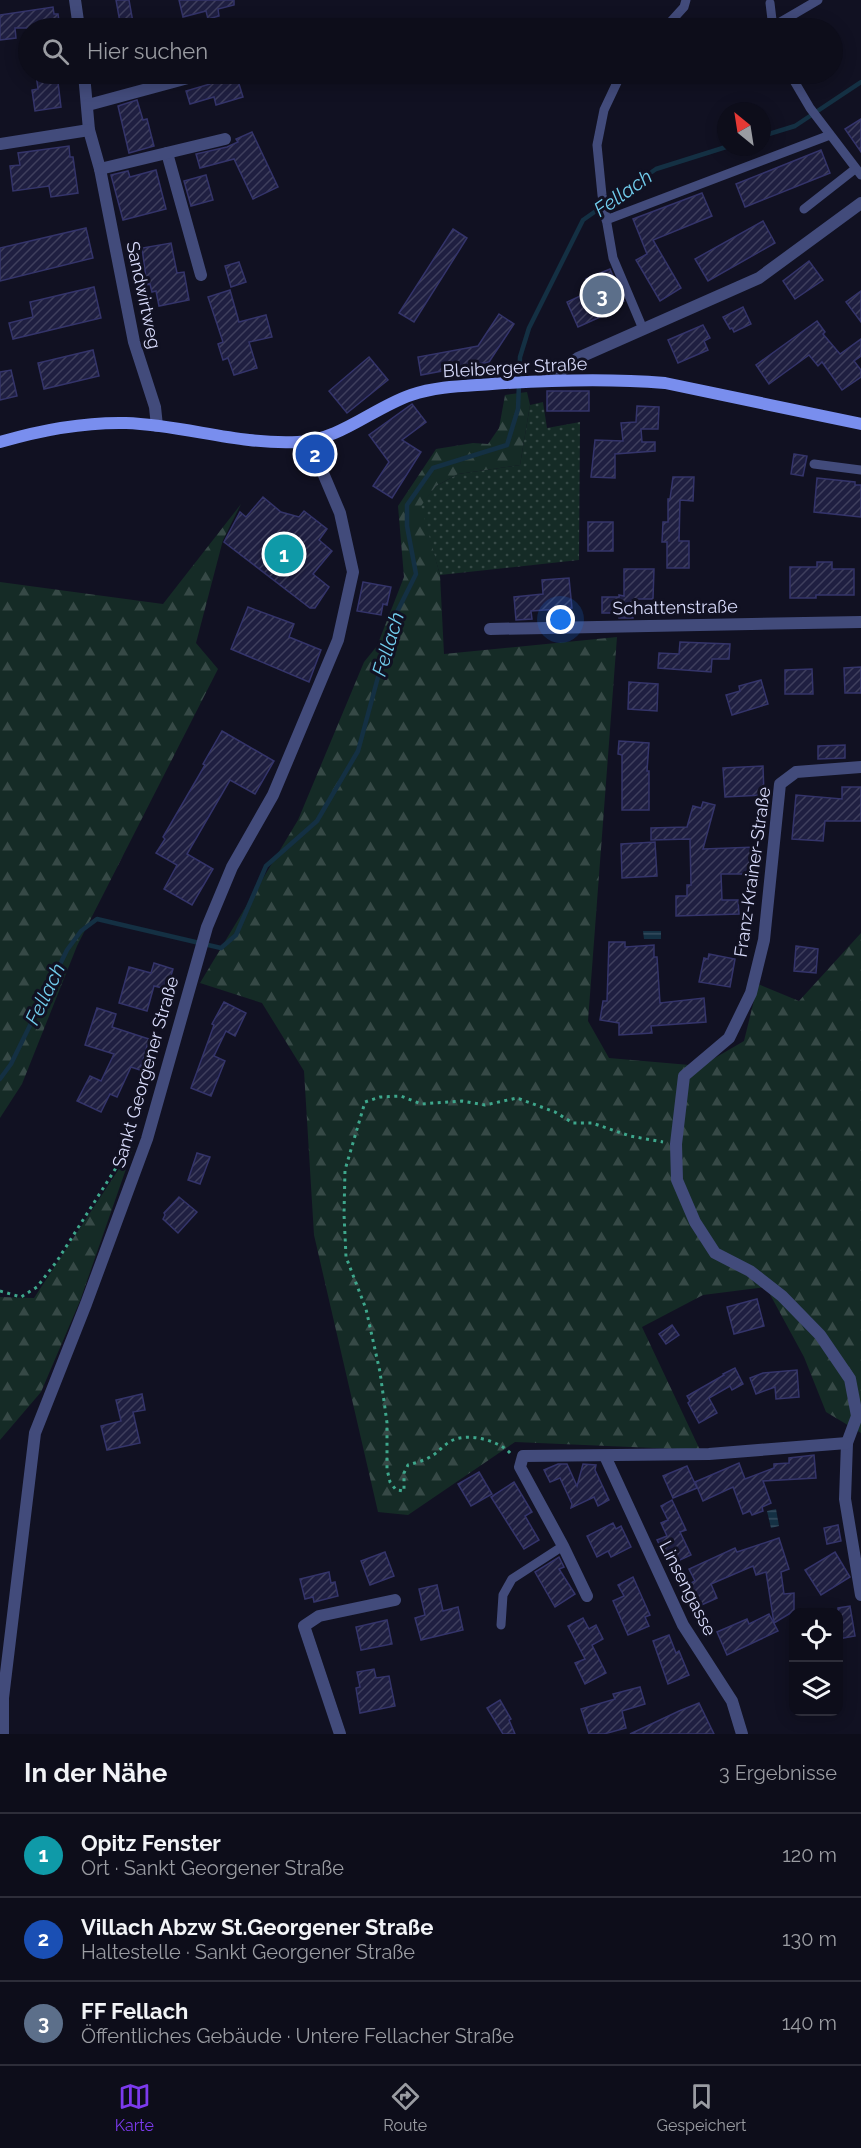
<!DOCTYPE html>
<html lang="de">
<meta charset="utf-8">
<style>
:root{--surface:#0d0d1a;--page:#161623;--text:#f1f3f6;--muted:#9a9ca2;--line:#2d2d39;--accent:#7c3aed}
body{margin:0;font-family:Raleway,sans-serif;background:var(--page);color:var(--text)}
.controls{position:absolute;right:18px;bottom:18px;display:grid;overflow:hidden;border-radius:12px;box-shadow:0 3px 15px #0003}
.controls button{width:54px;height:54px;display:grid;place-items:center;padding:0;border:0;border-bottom:2px solid var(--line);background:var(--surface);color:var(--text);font:30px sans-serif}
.compass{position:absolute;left:717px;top:102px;width:54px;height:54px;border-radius:50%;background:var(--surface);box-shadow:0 3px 15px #0003;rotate:330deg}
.you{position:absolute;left:561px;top:620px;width:21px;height:21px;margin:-15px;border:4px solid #fff;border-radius:50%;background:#1a73e8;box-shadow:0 0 0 9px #1a73e833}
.badge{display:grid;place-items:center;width:39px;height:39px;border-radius:50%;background:var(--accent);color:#fff;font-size:20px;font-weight:700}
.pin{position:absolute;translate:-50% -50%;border:3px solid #fff;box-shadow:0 2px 6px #0006}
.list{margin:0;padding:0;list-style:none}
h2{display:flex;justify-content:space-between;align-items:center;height:78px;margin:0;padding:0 24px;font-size:26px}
h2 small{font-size:20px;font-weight:400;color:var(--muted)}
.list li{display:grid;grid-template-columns:39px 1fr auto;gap:18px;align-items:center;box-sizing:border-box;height:84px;padding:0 24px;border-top:2px solid var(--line)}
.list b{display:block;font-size:22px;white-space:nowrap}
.list p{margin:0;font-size:20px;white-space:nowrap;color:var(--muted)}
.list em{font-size:20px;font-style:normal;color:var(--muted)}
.icon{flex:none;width:33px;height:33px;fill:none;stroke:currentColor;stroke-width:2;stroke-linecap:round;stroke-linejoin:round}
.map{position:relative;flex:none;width:861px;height:1734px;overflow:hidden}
.search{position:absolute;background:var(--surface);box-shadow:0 3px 15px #0003;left:18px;right:18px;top:18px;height:66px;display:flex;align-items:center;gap:15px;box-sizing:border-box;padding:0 21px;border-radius:33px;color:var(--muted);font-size:22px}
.sheet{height:330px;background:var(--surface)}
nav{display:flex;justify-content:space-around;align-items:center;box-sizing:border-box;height:84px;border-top:2px solid var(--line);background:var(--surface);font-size:16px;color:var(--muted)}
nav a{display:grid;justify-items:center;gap:3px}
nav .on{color:var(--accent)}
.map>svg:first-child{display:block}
.grass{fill:url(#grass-dots)}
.forest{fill:url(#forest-firs)}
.water{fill:url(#water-rules)}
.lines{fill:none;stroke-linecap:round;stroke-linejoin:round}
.stream{stroke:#143043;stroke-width:4.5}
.building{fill:url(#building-hatch);stroke:#34346a;stroke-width:1.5}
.path{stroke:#3ea78c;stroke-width:3;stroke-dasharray:3 4.5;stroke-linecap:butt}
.lane{stroke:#424b7b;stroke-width:9}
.street{stroke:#424b7b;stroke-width:12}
.secondary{stroke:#798eee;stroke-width:12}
.labels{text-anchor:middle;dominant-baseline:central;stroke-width:6;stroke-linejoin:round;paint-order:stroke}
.street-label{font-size:18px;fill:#d7dafa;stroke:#112}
.water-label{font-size:20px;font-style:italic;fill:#71cded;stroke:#112}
</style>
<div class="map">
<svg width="861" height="1734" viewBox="0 0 861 1734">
<defs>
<pattern id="grass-dots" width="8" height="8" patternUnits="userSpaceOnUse" patternTransform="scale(1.5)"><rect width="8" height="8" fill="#152b26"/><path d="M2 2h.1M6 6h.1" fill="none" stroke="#364946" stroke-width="1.8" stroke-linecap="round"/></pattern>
<pattern id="forest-firs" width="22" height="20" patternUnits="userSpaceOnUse" patternTransform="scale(1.5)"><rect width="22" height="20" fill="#152b26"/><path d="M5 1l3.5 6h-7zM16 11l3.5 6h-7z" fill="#364946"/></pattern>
<pattern id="water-rules" width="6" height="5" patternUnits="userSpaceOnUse" patternTransform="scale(1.5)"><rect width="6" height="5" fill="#143043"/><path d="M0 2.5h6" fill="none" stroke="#354d5f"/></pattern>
<pattern id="building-hatch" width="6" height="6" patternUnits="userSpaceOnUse" patternTransform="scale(1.5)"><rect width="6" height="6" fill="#1f1f41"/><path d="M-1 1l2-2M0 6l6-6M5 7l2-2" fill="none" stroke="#3f3f5d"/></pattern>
</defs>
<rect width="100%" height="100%" fill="#112"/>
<!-- grass -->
<polygon class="grass" points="543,402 547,428 580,422 579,560 440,575 420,506 436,486 458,474 520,465 530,405"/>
<!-- forest -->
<g class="forest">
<polygon points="527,392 530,405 520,465 458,474 436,486 421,506 440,575 444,654 617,637 588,1021 609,1058 701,1066 744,1041 758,984 799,1001 861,933 861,1433 826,1412 804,1357 766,1287 703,1295 642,1327 700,1450 515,1442 408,1515 378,1512 314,1235 304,1071 262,1003 200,983 298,820 364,662 377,646 404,577 398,506 436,449 473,443 488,444 499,428 505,395"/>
<polygon points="241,504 223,540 196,643 218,669 77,946 22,1084 0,1118 0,582 163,604"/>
<polygon points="134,1146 80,1301 41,1392 0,1440 0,1297 34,1298"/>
</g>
<!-- water -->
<g class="water">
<polygon points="643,931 661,931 661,939 644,939"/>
<polygon points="776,1509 779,1526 771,1528 767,1511"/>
</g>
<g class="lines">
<!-- stream -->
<g class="stream">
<polyline points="762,136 795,126 861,82"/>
<polyline points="0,1079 11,1064 67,950 81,931 97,919 221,948 236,935 266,866 317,821 358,751 394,618 416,574 407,526 407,505 433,468 507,445 518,409 520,357 529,328 583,220 656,169 726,147"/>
</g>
</g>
<!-- building -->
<g class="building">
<polygon points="116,0 129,0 134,28 121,28"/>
<polygon points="179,0 234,0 234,5 218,9 219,16 208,19 206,11 183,17"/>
<polygon points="53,7 54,14 58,14 60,28 15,28 16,38 0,40 0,15"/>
<polygon points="36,74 57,74 61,107 35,111 32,90 38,89"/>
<polygon points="207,74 236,74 243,97 216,105 214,97 190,104 186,91 210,84"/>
<polygon points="137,100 143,120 147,119 154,146 129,153 118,106"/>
<polygon points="861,119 861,152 845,129"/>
<polygon points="252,132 278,187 253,199 234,159 200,168 196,154 227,147 238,142 236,139"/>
<polygon points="69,146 70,157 73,157 78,193 51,197 49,186 13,191 10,166 20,165 18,153"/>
<polygon points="821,150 830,173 745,207 736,184"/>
<polygon points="156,170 166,209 123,220 111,175 128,171 130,177"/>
<polygon points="206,175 213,200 191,206 184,181"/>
<polygon points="702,193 712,216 653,240 681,288 660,301 636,260 647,254 633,219"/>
<polygon points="763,221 775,243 708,281 695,259"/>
<polygon points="86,228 93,258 0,281 0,248"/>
<polygon points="453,229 467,238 414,322 399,313"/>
<polygon points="171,243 177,273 184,272 189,300 159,306 156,291 152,292 150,284 147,285 142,248"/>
<polygon points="809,261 823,280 795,299 783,281"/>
<polygon points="239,262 246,282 231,287 225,266"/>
<polygon points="610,269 624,301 598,312 600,317 578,327 567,302 591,291 586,279"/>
<polygon points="94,287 101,318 13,339 9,323 33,317 30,302"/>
<polygon points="230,290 239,322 266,315 272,337 249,342 257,368 234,375 228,358 223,360 218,344 223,342 208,297"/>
<polygon points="861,291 861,322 846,302"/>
<polygon points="743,307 751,324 734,332 732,328 730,329 723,317"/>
<polygon points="499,314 514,324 489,362 421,375 418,357 478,346"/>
<polygon points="817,321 825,332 823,334 840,354 861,339 861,356 854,361 861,370 861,377 842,390 822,362 818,366 809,355 769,384 756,365"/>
<polygon points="703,325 710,338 704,341 708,350 678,363 668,340"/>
<polygon points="93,350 99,376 44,389 38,363"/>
<polygon points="369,357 388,380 347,413 329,391"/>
<polygon points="11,370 17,396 0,400 0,372"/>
<rect x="547" y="391" width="42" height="20"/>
<polygon points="412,404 426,422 402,440 421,452 392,498 373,486 389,462 369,435"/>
<polygon points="637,406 659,407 658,429 641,429 642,442 655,442 655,451 615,454 615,478 591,477 595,440 623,441 621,423 636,422"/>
<polygon points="794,454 807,456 803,476 791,474"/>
<polygon points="673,477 694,477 693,501 680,500 679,541 689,541 689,568 667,568 667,542 662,542 663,522 668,522 668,499 670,499"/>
<polygon points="817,478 855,482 855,485 861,485 861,517 814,512"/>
<polygon points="263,497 281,512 299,517 304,511 327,529 319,540 332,551 313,574 329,587 315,608 310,608 224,542 240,512 246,517"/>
<rect x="588" y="522" width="25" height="29"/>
<polygon points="817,562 832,562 832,569 854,569 854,595 816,595 816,598 790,598 790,567 817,567"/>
<polygon points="624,569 654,569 653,599 633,599 633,618 619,618 619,613 602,613 602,597 619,597 619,595 624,596"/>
<polygon points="569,578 572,608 531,611 532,619 516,620 514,597 543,594 542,580"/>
<polygon points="363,582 391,587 387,605 383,604 381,615 357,611"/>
<polygon points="248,607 294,624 289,637 321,650 309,682 231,649"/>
<polygon points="680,642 730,644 729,659 712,659 711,672 658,668 659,653 679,654"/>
<polygon points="861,667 861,693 845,693 844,668"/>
<polygon points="812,669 813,694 785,694 785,670"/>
<polygon points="761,680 768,704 732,715 726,695 740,691 739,686"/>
<polygon points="629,682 658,684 657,711 628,709"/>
<polygon points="222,731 274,761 255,794 230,780 187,854 213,869 192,905 164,889 177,865 156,853 165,839 163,837 205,765 203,764"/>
<polygon points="619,741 649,743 647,771 649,771 649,810 622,810 622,755 618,754"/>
<polygon points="845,745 845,758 818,759 818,746"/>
<polygon points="763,766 764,795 725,797 723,768"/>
<polygon points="842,787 861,787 861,821 825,821 823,841 792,839 796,795 842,799"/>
<polygon points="703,802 715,805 703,849 756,847 756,874 721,874 722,900 738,900 739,914 676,916 676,896 687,896 687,885 691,885 690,839 651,840 651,828 687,827 693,806 701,808"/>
<polygon points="655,842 657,876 622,878 621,844"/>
<polygon points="609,942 625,942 625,947 654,945 654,957 657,957 660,1003 704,998 706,1022 651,1026 652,1033 619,1035 619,1023 600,1020 603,1001 607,1001"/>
<polygon points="796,946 818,949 816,973 794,971"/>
<polygon points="709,954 735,959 730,987 699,982 704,958 708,959"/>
<polygon points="154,963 173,969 167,989 154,986 147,1011 119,1003 129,967 151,973"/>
<polygon points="224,1002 246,1013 235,1036 226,1031 214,1056 225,1061 211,1096 191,1088 214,1025 212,1024"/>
<polygon points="97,1008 116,1014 112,1027 149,1039 140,1070 131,1067 117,1097 110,1094 101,1112 77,1101 90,1076 101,1081 114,1054 85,1045"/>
<polygon points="197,1153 210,1157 200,1184 188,1180"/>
<polygon points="179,1197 197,1212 178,1233 163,1219 165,1215 164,1213"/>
<polygon points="757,1299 764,1326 734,1334 727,1307"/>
<polygon points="672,1325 679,1335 666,1344 659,1334"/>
<polygon points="735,1368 743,1384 732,1390 730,1386 709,1398 717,1413 699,1423 688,1403 690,1401 687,1396 724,1375 723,1374"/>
<polygon points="797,1370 799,1397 776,1399 775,1387 756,1394 750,1378 763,1373"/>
<polygon points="142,1394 145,1410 133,1412 140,1443 107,1450 101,1426 121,1421 116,1400"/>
<polygon points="814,1455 816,1478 763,1481 771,1503 762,1507 763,1511 752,1515 750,1511 743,1514 733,1487 703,1501 695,1482 739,1463 745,1479 774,1468 774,1464 789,1463 789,1458"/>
<polygon points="558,1464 567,1464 577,1486 583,1464 596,1465 595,1470 609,1500 598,1506 594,1497 571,1508 572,1504 560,1478 550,1482 544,1470"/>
<polygon points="687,1466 697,1488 673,1498 663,1476"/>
<polygon points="479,1472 492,1494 471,1506 458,1484"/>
<polygon points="514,1482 532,1512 525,1516 539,1540 524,1549 491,1497"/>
<polygon points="672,1500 686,1530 680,1532 691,1555 669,1565 657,1540 667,1536 661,1523 668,1520 661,1506"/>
<polygon points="613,1523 616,1529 621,1526 631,1547 611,1557 608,1551 597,1557 587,1536"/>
<polygon points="838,1525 841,1541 827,1544 824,1528"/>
<polygon points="779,1538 789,1569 781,1572 784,1594 794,1593 794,1611 774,1623 766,1572 756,1575 753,1566 711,1584 717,1598 697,1607 687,1585 695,1581 689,1569 735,1548 737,1552"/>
<polygon points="385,1552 394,1576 370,1585 361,1561"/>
<polygon points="835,1552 850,1577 821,1595 805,1570"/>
<polygon points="559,1557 564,1567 559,1569 575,1594 555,1607 535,1572"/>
<polygon points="329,1572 331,1583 335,1582 338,1596 314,1602 313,1597 305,1599 300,1579"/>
<polygon points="633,1577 650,1615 645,1617 649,1626 628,1635 613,1601 624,1596 618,1585"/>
<polygon points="437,1585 443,1611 458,1607 463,1630 421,1640 415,1618 425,1615 419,1589"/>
<polygon points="850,1606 855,1636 838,1639 838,1608"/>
<polygon points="769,1614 778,1631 727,1655 717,1632 747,1619 749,1624"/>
<polygon points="583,1618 589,1629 596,1625 603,1639 592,1645 606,1673 585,1684 575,1663 585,1659 568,1626"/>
<polygon points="387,1620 392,1644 361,1650 356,1627"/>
<polygon points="669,1635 676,1653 679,1651 689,1675 668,1684 653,1641"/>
<polygon points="374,1669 376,1678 389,1676 395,1706 360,1713 356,1688 360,1687 357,1672"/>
<polygon points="640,1687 645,1704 622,1711 626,1728 604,1734 589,1734 581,1709 615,1699 613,1694"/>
<polygon points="500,1700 511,1719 509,1720 515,1734 503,1734 487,1708"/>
<polygon points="699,1703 714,1734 630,1734 679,1711"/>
</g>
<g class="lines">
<!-- path -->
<g class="path">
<polyline points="0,1291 21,1297 37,1287 57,1261 128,1149"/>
<path d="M 510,1453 C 498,1440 469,1433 453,1440 C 444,1444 438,1453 430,1457 C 423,1461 415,1463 408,1465 L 404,1473 L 404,1491 L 396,1490 L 390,1482 L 387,1469 L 387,1423 L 380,1372 L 366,1309 L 346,1257 L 344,1214 L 345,1170 L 365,1102 L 380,1097 L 401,1096 L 421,1104 L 462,1101 L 485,1105 L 517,1098 L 555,1112 L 573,1123 L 592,1123 L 630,1136 L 663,1142"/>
</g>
<!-- lane -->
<g class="lane">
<polyline points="770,3 773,28"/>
<polyline points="772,27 818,0"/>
<polyline points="665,28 684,7 686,0"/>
<polyline points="621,74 604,110 597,145 602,195 613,258 643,329"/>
<polyline points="790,74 810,108 861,175"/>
<polyline points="804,209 855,169"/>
<polyline points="606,220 830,135"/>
<polyline points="814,464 861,470"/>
<polyline points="501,1625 503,1595 512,1579 563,1546"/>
</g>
<!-- street -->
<g class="street">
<polyline points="75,0 79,28"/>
<polyline points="84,74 89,130 100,169 134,342 155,407 157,426"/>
<polyline points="88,105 199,75"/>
<polyline points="0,144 89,130"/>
<polyline points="167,153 201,275"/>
<polyline points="100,169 225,139"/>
<polyline points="548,381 578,358 759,278 861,203"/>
<polyline points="490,629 861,622"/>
<polyline points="861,767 796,772 780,784 764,940 751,993 729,1038 684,1076 676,1144 677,1180 695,1222 715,1253 750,1271 782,1296 820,1335 850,1379 857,1416 847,1443 845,1499 861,1595"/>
<polyline points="605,1456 683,1625 732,1701 742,1734"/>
<polyline points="587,1596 563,1546 520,1467 523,1456 709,1454 847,1443"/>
<polyline points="3,1734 3,1698 35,1433 86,1304 147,1139 207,927 232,867 273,795 338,640 353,572 340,513 309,440"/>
<polyline points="340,1734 304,1626 319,1616 395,1600"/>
</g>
<!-- secondary -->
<path class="secondary" d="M 0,442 C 41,430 83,422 126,423 C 184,425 239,445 298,442 C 340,440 373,408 411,395 C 437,386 465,386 492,384 C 549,380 607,378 665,383 L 861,424"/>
</g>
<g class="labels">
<!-- street labels -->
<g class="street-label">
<text transform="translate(144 295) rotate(78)">Sandwirtweg</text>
<text transform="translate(515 367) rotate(-3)">Bleiberger Straße</text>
<text transform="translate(675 607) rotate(-1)">Schattenstraße</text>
<text transform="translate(752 872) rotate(-82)">Franz-Krainer-Straße</text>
<text transform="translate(145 1072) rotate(-74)">Sankt Georgener Straße</text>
<text transform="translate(688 1588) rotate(63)">Linsengasse</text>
</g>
<!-- water labels -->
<g class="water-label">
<text transform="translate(623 193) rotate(-35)">Fellach</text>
<text transform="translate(388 644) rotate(-73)">Fellach</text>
<text transform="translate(45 994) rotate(-64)">Fellach</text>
</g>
</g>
</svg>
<div class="controls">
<button><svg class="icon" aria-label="locate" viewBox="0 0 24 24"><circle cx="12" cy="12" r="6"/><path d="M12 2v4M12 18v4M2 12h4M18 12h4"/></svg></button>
<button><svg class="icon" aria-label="layers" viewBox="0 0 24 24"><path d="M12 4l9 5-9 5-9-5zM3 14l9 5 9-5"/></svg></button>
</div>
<svg class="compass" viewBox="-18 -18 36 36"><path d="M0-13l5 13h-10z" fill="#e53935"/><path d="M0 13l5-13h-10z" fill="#9a9ca2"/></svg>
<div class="you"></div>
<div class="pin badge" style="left:284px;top:554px;background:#0f9aa8">1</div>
<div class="pin badge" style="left:315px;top:454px;background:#1a4fb4">2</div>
<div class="pin badge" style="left:602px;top:295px;background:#5c6f8a">3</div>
<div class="search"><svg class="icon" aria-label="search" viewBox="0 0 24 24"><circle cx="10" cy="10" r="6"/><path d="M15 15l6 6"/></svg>Hier suchen</div>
</div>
<section class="sheet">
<h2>In der Nähe<small>3 Ergebnisse</small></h2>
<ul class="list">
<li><span class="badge" style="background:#0f9aa8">1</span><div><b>Opitz Fenster</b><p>Ort · Sankt Georgener Straße</p></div><em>120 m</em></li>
<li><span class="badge" style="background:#1a4fb4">2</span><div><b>Villach Abzw St.Georgener Straße</b><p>Haltestelle · Sankt Georgener Straße</p></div><em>130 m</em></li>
<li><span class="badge" style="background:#5c6f8a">3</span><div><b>FF Fellach</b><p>Öffentliches Gebäude · Untere Fellacher Straße</p></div><em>140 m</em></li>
</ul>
</section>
<nav>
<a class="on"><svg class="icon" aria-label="map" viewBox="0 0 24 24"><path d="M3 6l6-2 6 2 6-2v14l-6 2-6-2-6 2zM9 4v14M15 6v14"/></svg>Karte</a>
<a><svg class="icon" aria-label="directions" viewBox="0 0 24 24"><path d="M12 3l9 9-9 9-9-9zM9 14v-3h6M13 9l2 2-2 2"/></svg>Route</a>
<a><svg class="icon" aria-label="saved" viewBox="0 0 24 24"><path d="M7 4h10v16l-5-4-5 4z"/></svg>Gespeichert</a>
</nav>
